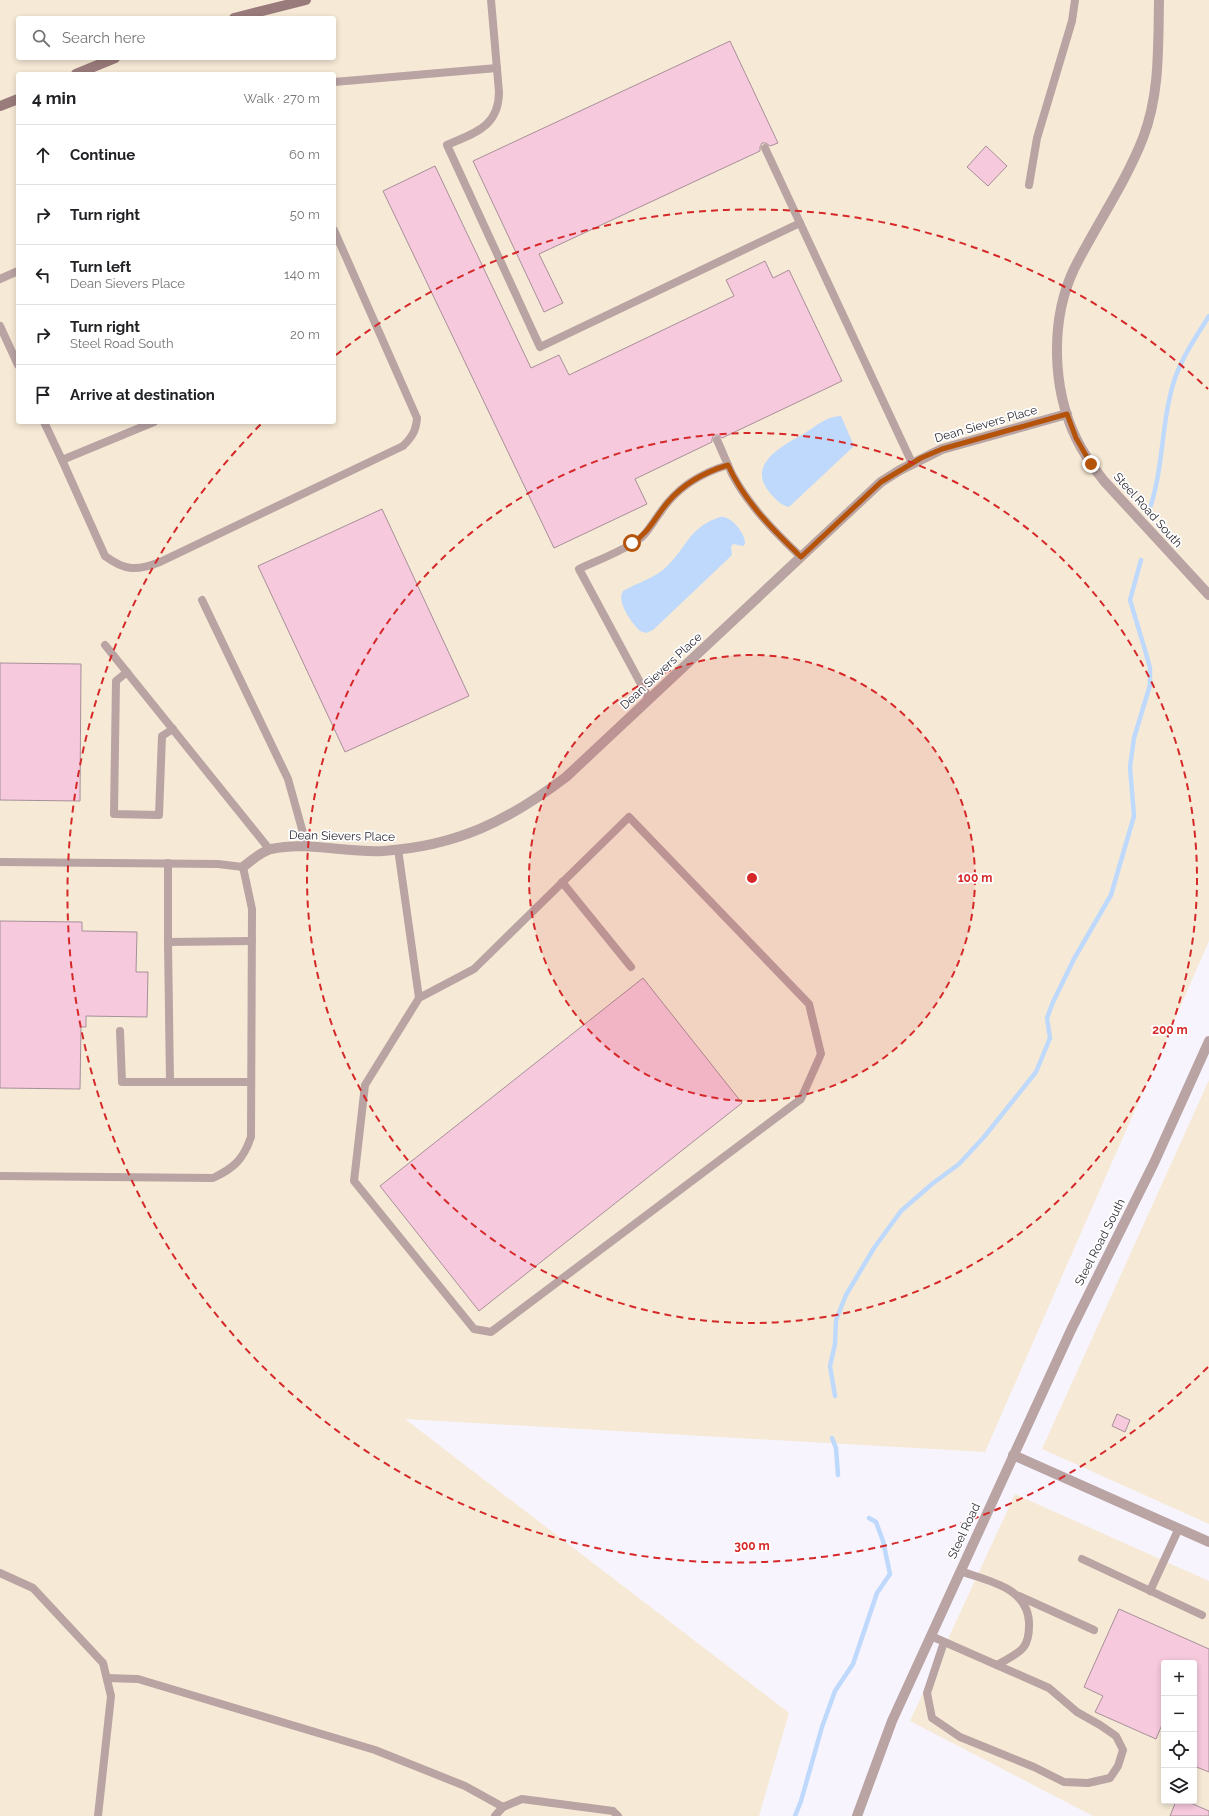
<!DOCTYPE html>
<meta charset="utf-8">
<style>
:root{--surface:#fff;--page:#f2f2f2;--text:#202124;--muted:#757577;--line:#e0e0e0}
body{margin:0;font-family:Raleway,sans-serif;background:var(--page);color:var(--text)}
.controls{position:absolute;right:12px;bottom:12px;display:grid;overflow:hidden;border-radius:4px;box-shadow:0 2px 6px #0003}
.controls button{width:36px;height:36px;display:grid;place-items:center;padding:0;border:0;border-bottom:1px solid var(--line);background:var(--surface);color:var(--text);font:20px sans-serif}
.stop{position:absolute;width:12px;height:12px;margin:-9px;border:3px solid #b45309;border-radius:50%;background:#fff}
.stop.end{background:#b45309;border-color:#fff;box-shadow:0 1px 4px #0008}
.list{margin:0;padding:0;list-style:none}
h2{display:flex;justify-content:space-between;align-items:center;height:52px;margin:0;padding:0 16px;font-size:17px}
h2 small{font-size:13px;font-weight:400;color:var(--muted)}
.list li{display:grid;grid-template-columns:26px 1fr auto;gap:12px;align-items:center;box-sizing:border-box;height:60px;padding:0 16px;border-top:1px solid var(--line)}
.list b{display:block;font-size:15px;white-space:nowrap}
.list p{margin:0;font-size:13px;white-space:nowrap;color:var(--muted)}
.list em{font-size:13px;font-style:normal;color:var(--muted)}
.icon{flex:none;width:22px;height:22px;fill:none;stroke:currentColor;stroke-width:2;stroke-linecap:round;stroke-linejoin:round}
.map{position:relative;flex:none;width:1209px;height:1816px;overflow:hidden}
.search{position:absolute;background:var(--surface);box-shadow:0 2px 6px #0003;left:16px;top:16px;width:320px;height:44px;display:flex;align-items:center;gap:10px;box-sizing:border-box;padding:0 14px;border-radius:4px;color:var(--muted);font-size:15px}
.panel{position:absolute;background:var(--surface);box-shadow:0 2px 6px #0003;left:16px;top:72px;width:320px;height:352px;border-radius:4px}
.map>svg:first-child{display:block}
.industrial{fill:#f6ead6;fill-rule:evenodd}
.water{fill:#bed9fc}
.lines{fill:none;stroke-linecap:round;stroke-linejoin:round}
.stream{stroke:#bed9fc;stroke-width:4.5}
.building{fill:#f6c9dc;stroke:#a78f99}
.lane{stroke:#b9a3a3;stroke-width:8}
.street{stroke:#b9a3a3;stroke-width:10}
.secondary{stroke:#9a7b7b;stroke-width:10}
.route{stroke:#b45309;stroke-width:5}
.ring{fill:none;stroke:#d62828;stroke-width:2;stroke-dasharray:7 5}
.labels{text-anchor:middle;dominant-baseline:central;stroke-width:3.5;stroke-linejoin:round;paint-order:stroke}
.street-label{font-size:12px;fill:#2f2c35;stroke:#fff}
.centre{fill:#d62828;stroke:#fff;stroke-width:2}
.ring-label{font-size:12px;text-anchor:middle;font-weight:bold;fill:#d62828;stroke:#fff;stroke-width:3.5;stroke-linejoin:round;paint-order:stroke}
</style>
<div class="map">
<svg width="1209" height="1816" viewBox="0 0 1209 1816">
<rect width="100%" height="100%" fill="#f7f4fd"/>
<!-- industrial -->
<g class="industrial">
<path d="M 0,0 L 1209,0 L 1209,941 L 985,1452 L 405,1419 L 789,1713 L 759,1816 L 0,1816 ZM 18,18 L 334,18 L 334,58 L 18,58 ZM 18,74 L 334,74 L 334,422 L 18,422 Z"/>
<polygon points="1209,1080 1209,1524 1042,1449"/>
<path d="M 1015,1494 L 1209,1581 L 1209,1816 L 1093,1816 L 910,1721 ZM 1164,1663 L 1194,1663 L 1194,1801 L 1164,1801 Z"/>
</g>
<!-- water -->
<g class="water">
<path d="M 841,416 L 854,446 L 789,507 C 782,506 775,499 770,493 C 745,464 784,445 805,433 C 816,426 827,416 841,416 Z"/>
<path d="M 720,517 C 731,515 746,534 745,544 L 743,546 L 733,544 L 731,547 L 732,554 L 730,557 L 653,630 L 646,633 L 640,631 C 632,623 616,602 623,591 C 637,583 652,579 664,569 C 687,549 687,528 720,517 Z"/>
</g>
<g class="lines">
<!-- stream -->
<g class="stream">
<path d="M 1150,508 C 1164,466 1161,420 1175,378 C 1183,356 1197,335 1209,316"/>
<polyline points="835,1396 830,1366 835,1344 836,1320 846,1295 874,1248 901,1211 932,1184 959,1164 984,1137 1036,1072 1050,1038 1047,1018 1053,1002 1074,959 1111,895 1134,816 1130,767 1134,738 1150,685 1150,668 1145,650 1130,600 1141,560"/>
<polyline points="832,1438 836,1448 838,1475"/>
<polyline points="795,1816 801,1801 822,1727 835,1691 853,1664 877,1593 890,1574 883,1541 876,1522 869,1518"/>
</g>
</g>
<!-- building -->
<g class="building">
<polygon points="730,41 778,143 770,146 766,143 762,143 760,147 760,151 539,254 563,303 544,312 473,161"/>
<polygon points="986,146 1007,166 988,186 967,167"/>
<polygon points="435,166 531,368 559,355 569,375 734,296 726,280 765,261 773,278 789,270 842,381 722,438 718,435 714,435 712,439 712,442 635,479 647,504 554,548 383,191"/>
<polygon points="382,509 469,696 345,752 258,566"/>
<polygon points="0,663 81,664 80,801 0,800"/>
<polygon points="0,921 82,922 82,931 137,932 136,972 148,972 147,1017 86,1016 86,1027 81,1027 80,1089 0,1088"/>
<polygon points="643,978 742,1103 479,1311 380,1186"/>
<polygon points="1117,1414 1130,1420 1125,1432 1112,1426"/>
<polygon points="1119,1609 1209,1649 1209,1772 1194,1766 1194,1663 1164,1663 1164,1720 1156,1739 1095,1712 1103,1696 1084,1687"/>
<polygon points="1176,1801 1186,1801 1209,1811 1209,1816 1170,1816"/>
</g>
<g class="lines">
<!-- lane -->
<g class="lane">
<path d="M 491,0 L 499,92 C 499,127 474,133 447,145 L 540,347 L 800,223"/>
<polyline points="334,82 497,68"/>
<polyline points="765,148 912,463"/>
<polyline points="1029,185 1037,138 1072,21 1075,0"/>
<polyline points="0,279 18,271"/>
<polyline points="0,326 18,365"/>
<polyline points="44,422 62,460 154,422"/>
<path d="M 717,440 C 722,451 727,463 732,474 C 749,506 775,532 801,557"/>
<path d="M 62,460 L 105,556 C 125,571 137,571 160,562 L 403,446 C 412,437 416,431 417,418 L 334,230"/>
<polyline points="202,600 288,779 307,847"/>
<polyline points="105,645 270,850"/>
<polyline points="127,672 116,681 114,814 159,815 162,736 173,729"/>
<path d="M 649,699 L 579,569 C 598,560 626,550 642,537 C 650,529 655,519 662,510 C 678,487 701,473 728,465"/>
<polyline points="398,849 419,998 365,1085 354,1181 474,1329 491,1332 801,1099 821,1054 809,1004 629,817 474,969 419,998"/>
<path d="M 0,862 L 218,864 L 243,867 L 252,909 L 251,1137 C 243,1160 234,1168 213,1178 L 0,1176"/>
<polyline points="168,863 168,942 252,941"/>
<polyline points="562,882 631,967"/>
<polyline points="168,942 170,1082"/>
<polyline points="120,1031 122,1082 251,1082"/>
<polyline points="1082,1559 1202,1615"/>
<path d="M 960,1571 C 988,1581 1027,1587 1029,1622 C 1030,1651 1019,1652 997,1665"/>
<polyline points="0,1573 33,1588 103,1663 111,1696 98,1816"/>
<polyline points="1150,1591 1179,1528"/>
<polyline points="1019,1596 1094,1630"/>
<polyline points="931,1636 1049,1688 1077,1712 1100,1725 1116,1736 1123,1750 1118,1766 1110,1778 1088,1783 1064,1782 1034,1767 960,1737 932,1718 927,1693 944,1642"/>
<polyline points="107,1678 138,1679 375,1750 465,1786 503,1807"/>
<polyline points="495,1816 503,1807 522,1799 613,1811 618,1816"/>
</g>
<!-- street -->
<g class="street">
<path d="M 1159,0 C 1158,47 1160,94 1143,138 C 1125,184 1096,225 1074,269 C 1050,320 1052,388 1076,438 C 1083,453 1093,467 1104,481 L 1209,595"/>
<path d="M 243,867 C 251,861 260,852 271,849 C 307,841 346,853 383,851 C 457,846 508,821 566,777 L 881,482 L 900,470 L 942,449 L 1067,414"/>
<polyline points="1013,1455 1209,1542"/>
<polyline points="857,1816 892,1721 1071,1330 1154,1163 1209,1041"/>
</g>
<!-- secondary -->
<g class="secondary">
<polyline points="234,18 306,0"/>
<polyline points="76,74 115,58"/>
<polyline points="0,106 18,99"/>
</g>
</g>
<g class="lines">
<!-- route -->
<path class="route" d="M 632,543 C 649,533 655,517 668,502 C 684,483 705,472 728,465 C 744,501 773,530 801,557 L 881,482 L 921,458 L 942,449 L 1067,414 L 1076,438 L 1091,464"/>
</g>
<!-- distance rings -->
<circle cx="752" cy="878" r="223" fill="#d62828" fill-opacity=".12"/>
<g class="ring">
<circle cx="752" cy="878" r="223"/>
<circle cx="752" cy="878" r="445"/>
<path d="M1208 1367A668 668 0 0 1 263 422M336 355A668 668 0 0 1 1208 389"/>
</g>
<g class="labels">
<!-- street labels -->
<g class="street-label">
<text transform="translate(986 424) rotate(-16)">Dean Sievers Place</text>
<text transform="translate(1148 510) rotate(48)">Steel Road South</text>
<text transform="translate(661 671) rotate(-43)">Dean Sievers Place</text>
<text transform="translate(342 836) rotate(1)">Dean Sievers Place</text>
<text transform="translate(1100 1242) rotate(-63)">Steel Road South</text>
<text transform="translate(964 1531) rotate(-65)">Steel Road</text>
</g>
</g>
<circle cx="752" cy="878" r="6" class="centre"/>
<g class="ring-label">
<text x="975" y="882">100 m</text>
<text x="1170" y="1034">200 m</text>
<text x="752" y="1550">300 m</text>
</g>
</svg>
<div class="controls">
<button>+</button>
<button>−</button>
<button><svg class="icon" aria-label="locate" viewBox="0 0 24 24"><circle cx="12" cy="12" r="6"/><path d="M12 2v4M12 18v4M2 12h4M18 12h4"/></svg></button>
<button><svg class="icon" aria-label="layers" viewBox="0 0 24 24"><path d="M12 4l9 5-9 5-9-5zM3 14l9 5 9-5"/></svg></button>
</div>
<div class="stop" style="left:632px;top:543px"></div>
<div class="stop end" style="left:1091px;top:464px"></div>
<div class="search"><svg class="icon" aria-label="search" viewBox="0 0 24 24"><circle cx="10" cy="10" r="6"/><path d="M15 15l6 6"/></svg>Search here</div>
<section class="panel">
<h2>4 min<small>Walk · 270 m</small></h2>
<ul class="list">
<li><svg class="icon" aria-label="ahead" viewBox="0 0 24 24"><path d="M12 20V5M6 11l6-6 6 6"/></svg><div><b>Continue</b></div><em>60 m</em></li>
<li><svg class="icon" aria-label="right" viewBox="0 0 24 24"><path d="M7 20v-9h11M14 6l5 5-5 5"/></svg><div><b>Turn right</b></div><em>50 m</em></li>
<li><svg class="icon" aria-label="left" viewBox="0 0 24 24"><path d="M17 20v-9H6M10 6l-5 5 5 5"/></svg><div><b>Turn left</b><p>Dean Sievers Place</p></div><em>140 m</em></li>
<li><svg class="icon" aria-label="right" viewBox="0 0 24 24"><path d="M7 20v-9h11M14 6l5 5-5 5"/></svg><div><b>Turn right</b><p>Steel Road South</p></div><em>20 m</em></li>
<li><svg class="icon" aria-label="arrive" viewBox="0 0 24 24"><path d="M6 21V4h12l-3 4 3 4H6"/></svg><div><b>Arrive at destination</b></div></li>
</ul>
</section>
</div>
